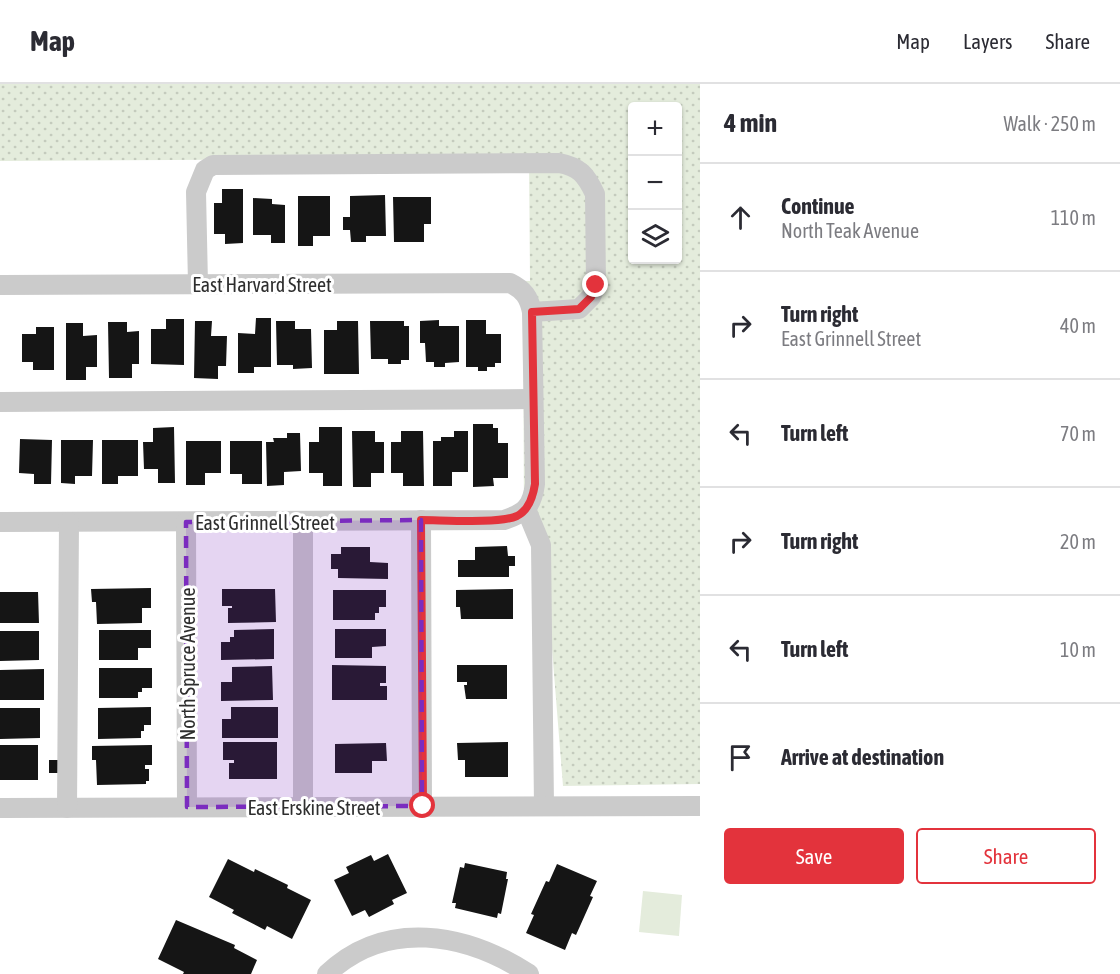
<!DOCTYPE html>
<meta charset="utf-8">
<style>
:root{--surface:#fff;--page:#f2f2f3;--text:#2b2b33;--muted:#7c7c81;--line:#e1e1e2;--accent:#e3333c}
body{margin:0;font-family:"Asap Condensed",sans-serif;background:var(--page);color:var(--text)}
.controls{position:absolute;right:18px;top:18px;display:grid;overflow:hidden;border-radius:6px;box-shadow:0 2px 4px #0004}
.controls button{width:54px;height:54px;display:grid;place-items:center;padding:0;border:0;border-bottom:2px solid var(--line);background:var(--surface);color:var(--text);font:30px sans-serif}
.stop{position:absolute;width:18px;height:18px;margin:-14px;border:4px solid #e3333c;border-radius:50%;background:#fff}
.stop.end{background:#e3333c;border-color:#fff;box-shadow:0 2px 6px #0008}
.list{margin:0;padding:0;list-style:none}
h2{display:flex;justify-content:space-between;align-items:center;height:78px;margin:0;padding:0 24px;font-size:26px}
h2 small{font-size:20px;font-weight:400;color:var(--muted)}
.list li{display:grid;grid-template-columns:39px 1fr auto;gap:18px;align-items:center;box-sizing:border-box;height:108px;padding:0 24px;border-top:2px solid var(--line)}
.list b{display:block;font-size:22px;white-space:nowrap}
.list p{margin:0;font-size:20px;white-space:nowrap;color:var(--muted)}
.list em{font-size:20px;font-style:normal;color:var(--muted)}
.actions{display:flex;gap:12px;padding:18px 24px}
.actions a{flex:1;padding:14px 0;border:2px solid var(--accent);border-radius:6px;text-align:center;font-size:21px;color:var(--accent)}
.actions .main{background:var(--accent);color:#fff}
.icon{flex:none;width:33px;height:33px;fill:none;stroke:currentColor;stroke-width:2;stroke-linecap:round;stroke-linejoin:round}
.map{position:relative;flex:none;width:700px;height:890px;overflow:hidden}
header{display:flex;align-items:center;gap:36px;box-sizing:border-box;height:84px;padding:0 30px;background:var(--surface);border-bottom:2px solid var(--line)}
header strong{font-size:28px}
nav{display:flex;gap:33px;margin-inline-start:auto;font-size:21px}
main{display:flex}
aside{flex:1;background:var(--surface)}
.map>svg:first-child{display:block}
.grass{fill:url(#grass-dots);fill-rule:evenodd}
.park{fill:#e4ecdc}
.building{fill:#151515}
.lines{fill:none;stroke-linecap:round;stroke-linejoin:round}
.minor{stroke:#cbcbcb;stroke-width:20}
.route{stroke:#e3333c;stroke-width:8}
.marked{fill:#7b2cbf;fill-opacity:0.2;stroke:#7b2cbf;stroke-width:4.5;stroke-dasharray:12 8;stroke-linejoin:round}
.labels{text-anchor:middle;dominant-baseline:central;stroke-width:6;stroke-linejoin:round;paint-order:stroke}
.street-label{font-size:20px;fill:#2e2e2e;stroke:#fff}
</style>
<header>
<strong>Map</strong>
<nav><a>Map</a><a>Layers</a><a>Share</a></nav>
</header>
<main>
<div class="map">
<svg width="700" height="890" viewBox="0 0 700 890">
<defs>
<pattern id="grass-dots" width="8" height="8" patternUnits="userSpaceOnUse" patternTransform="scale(1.5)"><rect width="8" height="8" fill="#e4ecdc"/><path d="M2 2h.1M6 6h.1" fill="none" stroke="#c4cbbd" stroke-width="1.8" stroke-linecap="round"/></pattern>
</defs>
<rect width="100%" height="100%" fill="#fff"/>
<!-- grass -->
<path class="grass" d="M 0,0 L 700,0 L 700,700 L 563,702 L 542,440 L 524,441 L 523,197 L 530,197 L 529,74 L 0,77 ZM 632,22 L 678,22 L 678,176 L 632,176 Z"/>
<!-- park -->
<polygon class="park" points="643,807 682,811 679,852 639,848"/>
<!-- building -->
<g class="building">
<polygon points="222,105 243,105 243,159 225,160 225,150 214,150 214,119 222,119"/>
<polygon points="385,111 386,152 366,152 366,158 351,158 350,146 343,146 343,133 350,133 350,112"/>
<polygon points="298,112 330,112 330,152 313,152 313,162 298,162"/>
<polygon points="393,113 431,113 431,140 424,140 424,158 394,158"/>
<polygon points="253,114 272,115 272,120 285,121 285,159 271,159 271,151 253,151"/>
<polygon points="256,234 271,234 271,283 254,283 254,289 238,289 238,249 255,250"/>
<polygon points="166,235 184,235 184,281 151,280 151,245 166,245"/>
<polygon points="439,236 439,242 459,242 459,278 445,279 445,283 434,283 434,278 426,278 425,259 420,259 420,237"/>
<polygon points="466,236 486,236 486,250 501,250 501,279 495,279 495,283 487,283 487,287 478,287 478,283 466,283"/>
<polygon points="195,237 212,237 211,252 227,252 226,282 218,282 218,295 194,294"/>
<polygon points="276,237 295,237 295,245 311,245 312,284 293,285 293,281 277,281"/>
<polygon points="337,237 358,237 359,290 324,290 324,246 337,246"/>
<polygon points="370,237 404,237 404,242 409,242 409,276 401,276 401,280 388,280 388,275 371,275"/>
<polygon points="108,238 127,238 127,248 139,247 139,280 132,280 132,294 109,294"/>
<polygon points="66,239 83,239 83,252 97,251 97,283 86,283 86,296 66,296"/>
<polygon points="36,243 54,243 54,286 33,286 33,278 22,278 22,250 36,250"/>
<polygon points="473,340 493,340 493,344 498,344 498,359 508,359 508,394 493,394 494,402 473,403"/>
<polygon points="174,343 175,399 158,399 158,385 144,385 143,358 153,358 153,344"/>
<polygon points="319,343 342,343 342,402 323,402 323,389 309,389 309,358 319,358"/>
<polygon points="352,347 375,347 375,358 384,358 384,389 371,389 371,403 353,403"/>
<polygon points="401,347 423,347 424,402 403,402 403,389 391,389 391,358 401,358"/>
<polygon points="454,347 468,347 468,388 452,388 452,402 433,402 433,357 441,357 441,353 454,353"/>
<polygon points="287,349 300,349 301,387 284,388 284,401 267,402 266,358 274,358 273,354 287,354"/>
<polygon points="20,355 52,356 51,400 34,400 34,390 19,389"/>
<polygon points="61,356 93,356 92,392 75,392 75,400 61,399"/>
<polygon points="102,356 138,356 138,392 118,392 118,400 102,400"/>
<polygon points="186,357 221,357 221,389 205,389 205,401 186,401"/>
<polygon points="230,357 262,357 262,400 242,400 242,390 230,390"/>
<polygon points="507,462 508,472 515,472 515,482 509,482 509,493 458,493 458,476 475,476 475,463"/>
<polygon points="341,463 370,463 370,478 388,479 388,495 338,494 338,485 331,485 331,470 341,470"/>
<polygon points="151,504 151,524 142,524 142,539 97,540 96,518 92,518 91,505"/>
<polygon points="222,505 275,505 276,538 228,539 228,524 232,524 232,522 222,522"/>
<polygon points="513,505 513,535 461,535 460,523 456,523 456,506"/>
<polygon points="333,506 386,506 386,523 379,523 379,529 375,529 375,536 333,536"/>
<polygon points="0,508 38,508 39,539 0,539"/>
<polygon points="274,545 274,575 221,576 221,558 230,558 230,553 234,553 234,546"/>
<polygon points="335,545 386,545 386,562 372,563 372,574 335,574"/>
<polygon points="99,546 151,546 151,564 138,564 138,576 99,576"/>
<polygon points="0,547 39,547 39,576 0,577"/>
<polygon points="332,581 386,582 386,599 380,599 380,602 387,602 387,616 332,616"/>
<polygon points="457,581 507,581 507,615 466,615 464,601 467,601 467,598 457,598"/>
<polygon points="272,582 273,616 221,617 221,598 232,598 232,583"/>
<polygon points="99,584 152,584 152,604 142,604 142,608 138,608 138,614 99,614"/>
<polygon points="44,585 44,616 0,616 0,586"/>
<polygon points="151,623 151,641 144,641 144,647 141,647 141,654 98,655 98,624"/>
<polygon points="231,623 278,623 278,654 222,654 222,635 231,635"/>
<polygon points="0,624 40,624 40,654 0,655"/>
<polygon points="223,658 277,658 277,695 229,695 229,679 234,679 234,676 223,676"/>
<polygon points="508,658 508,693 465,693 465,676 458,676 457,659"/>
<polygon points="386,659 387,677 372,677 372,689 335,689 335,660"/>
<rect x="0" y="661" width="38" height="35"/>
<polygon points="152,661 152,681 145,681 145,685 149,685 149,697 146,697 146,700 97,701 96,676 92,676 92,662"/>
<polygon points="49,676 59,676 60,689 49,689"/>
<polygon points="388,770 407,809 392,816 394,820 369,833 365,826 352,832 334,796 349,789 346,783 371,771 374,777"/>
<polygon points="228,775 254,788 255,785 288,801 287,804 311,816 292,855 267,842 265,846 232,829 234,826 209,813"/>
<polygon points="465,779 507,788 506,795 508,795 501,830 498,829 497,834 455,824 456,819 452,819 460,783 464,784"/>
<polygon points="557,780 597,797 590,812 593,813 576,851 572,849 565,866 526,849 534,831 531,830 546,797 549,798"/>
<polygon points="176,836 235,861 234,864 257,876 251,890 183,890 184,888 158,875"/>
</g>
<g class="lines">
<!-- minor -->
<g class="minor">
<path d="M 198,200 L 196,108 L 205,86 L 213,81 L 559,79 C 580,83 586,91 595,110 L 596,201 L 591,213 L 579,225 L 532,228"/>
<path d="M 0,201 L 510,199 C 524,206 529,213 532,228 L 535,400 C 532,423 525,429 504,436 L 0,438"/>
<polyline points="0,318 533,315"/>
<polyline points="526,425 541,461 544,722"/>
<polyline points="421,436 422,722"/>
<polyline points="303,437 303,723"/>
<polyline points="186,438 187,723"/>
<polyline points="0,724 700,722"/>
<polyline points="67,724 69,438"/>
<path d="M 327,890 C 386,834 466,849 529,890"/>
</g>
</g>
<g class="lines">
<!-- route -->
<path class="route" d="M 423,722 L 421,436 C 443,436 499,440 517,432 C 529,426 533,413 535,400 L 532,228 L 579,225 L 591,213 L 596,201"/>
</g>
<!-- marked area -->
<path class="marked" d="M 421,436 L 422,722 L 187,723 L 186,438 Z"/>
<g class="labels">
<!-- street labels -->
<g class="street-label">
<text x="262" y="200">East Harvard Street</text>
<text x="265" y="438">East Grinnell Street</text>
<text transform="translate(187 580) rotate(-90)">North Spruce Avenue</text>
<text x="314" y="723">East Erskine Street</text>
</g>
</g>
</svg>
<div class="controls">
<button>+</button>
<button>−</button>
<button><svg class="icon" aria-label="layers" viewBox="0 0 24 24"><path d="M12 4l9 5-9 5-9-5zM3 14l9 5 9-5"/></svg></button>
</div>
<div class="stop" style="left:423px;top:722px"></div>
<div class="stop end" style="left:596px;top:201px"></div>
</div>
<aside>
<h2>4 min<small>Walk · 250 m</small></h2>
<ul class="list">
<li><svg class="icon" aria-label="ahead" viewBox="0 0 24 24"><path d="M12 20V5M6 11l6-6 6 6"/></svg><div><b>Continue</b><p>North Teak Avenue</p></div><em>110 m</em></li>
<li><svg class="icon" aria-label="right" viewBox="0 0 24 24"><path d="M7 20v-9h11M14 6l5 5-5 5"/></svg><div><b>Turn right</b><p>East Grinnell Street</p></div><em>40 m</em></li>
<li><svg class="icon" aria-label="left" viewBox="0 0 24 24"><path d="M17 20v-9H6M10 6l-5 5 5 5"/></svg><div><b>Turn left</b></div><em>70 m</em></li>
<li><svg class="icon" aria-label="right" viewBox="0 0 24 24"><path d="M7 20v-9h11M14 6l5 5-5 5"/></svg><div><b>Turn right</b></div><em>20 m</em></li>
<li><svg class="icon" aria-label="left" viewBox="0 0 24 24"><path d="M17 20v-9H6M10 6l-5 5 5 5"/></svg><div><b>Turn left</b></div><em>10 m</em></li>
<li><svg class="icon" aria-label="arrive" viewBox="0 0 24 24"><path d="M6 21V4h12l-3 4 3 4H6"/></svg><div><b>Arrive at destination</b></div></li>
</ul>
<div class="actions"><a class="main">Save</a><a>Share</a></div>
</aside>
</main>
